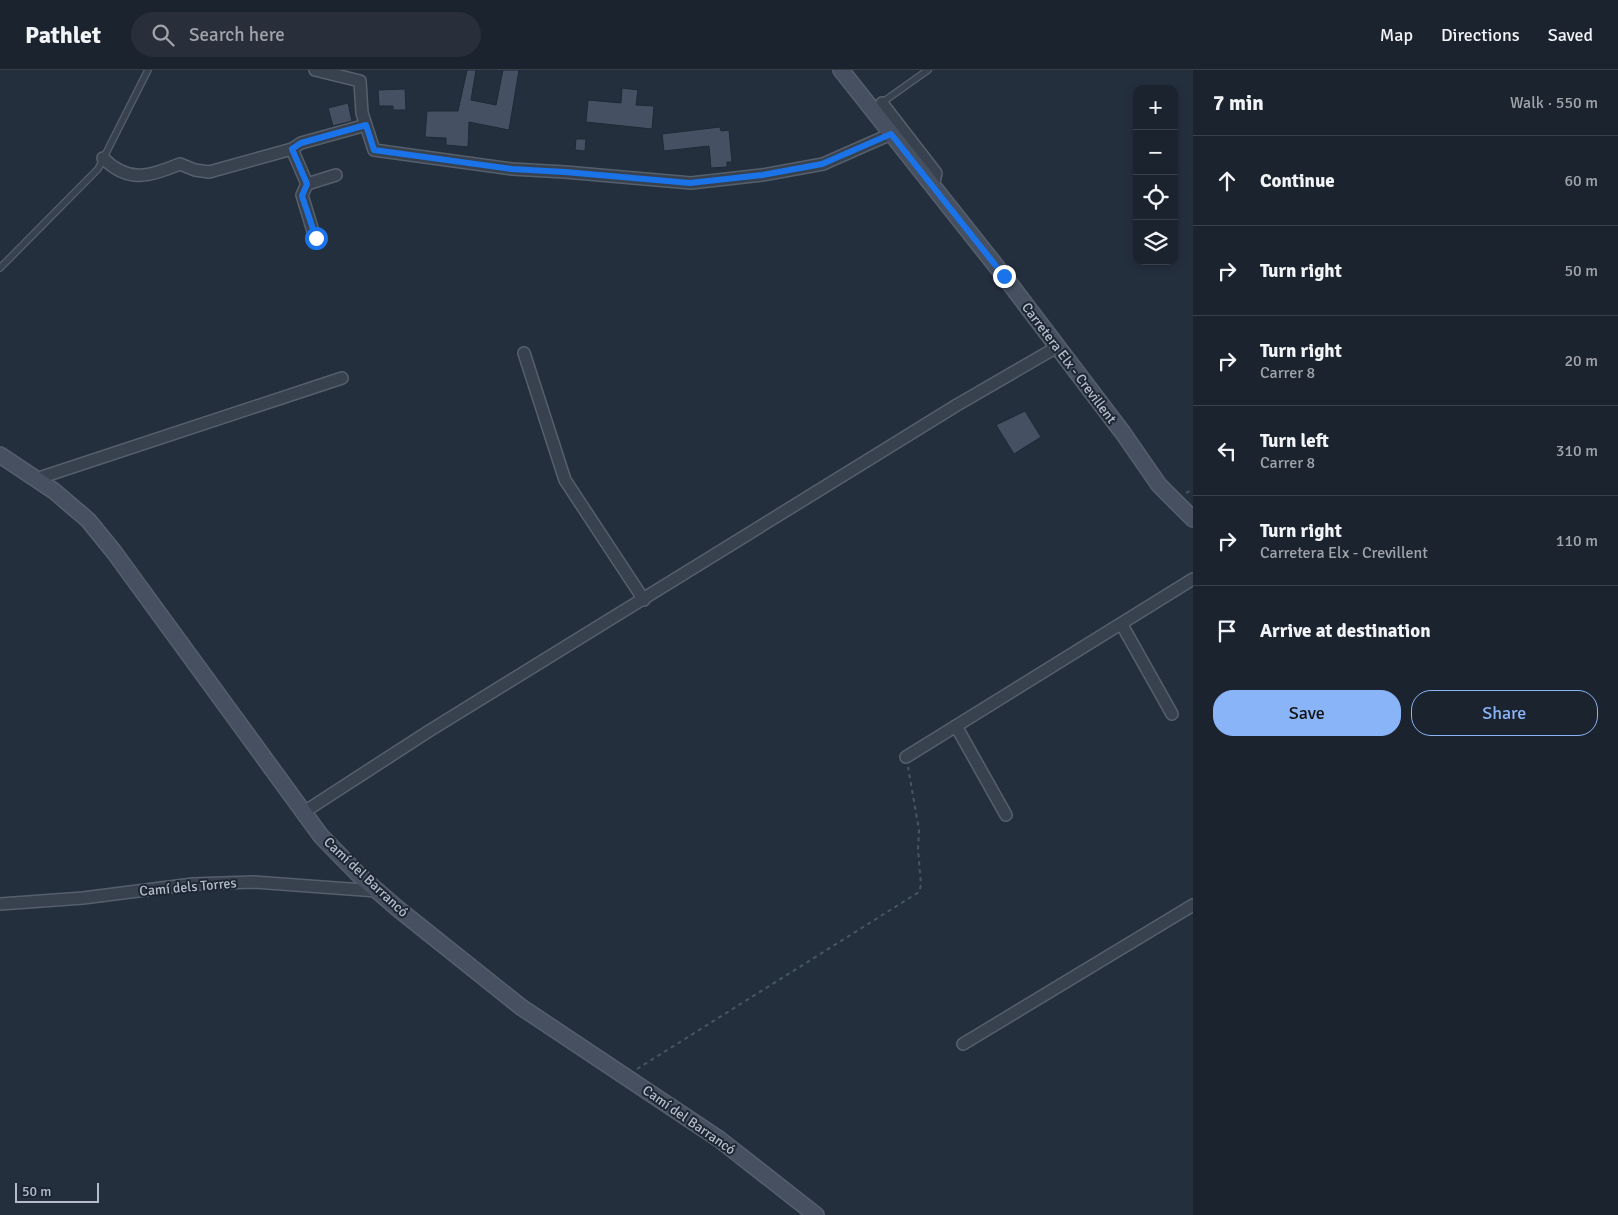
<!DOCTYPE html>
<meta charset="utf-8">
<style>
:root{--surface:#1b232e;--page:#282f3a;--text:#f1f3f6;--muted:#a0a4aa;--line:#39404a;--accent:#8ab4f8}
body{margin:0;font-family:Signika,sans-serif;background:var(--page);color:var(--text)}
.controls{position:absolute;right:15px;top:15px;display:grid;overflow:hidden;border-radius:10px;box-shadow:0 2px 8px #0003}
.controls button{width:45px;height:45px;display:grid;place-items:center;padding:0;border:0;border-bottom:1px solid var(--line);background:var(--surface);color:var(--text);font:25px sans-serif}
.scale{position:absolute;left:15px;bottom:12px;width:84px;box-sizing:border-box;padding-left:5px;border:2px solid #b4bcc9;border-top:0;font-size:14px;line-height:18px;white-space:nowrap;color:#b4bcc9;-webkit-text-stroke:4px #1d2633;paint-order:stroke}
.stop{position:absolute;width:15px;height:15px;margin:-11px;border:4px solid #1a73e8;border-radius:50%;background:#fff}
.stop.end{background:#1a73e8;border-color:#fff;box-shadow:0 1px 5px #0008}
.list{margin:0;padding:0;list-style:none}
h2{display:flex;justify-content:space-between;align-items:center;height:65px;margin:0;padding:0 20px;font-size:21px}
h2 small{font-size:16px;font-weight:400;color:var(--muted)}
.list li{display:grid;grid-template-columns:32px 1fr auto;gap:15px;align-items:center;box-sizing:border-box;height:90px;padding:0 20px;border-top:1px solid var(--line)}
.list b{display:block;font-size:19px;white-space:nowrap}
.list p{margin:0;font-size:16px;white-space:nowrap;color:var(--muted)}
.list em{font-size:16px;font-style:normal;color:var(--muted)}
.actions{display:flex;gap:10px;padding:15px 20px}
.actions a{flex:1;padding:11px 0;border:1px solid var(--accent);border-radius:20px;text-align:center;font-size:18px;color:var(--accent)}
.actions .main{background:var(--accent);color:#111}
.icon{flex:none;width:28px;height:28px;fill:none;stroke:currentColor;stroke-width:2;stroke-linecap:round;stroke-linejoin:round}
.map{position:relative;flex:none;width:1193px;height:1145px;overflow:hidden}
header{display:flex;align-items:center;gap:30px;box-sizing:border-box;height:70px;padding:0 25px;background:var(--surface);border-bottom:1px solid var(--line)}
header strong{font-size:24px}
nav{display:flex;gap:28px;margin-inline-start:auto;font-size:18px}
.search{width:350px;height:45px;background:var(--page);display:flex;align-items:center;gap:12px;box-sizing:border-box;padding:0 18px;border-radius:28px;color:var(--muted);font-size:19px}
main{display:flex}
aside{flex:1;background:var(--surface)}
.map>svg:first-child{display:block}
.building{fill:#455162;stroke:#1f2835}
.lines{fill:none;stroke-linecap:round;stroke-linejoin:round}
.lane-casing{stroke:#565f6c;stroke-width:8}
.street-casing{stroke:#565f6c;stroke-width:14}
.secondary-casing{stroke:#565f6c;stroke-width:18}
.path{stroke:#44595c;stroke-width:2;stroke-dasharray:4 4;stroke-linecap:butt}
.lane{stroke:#38414e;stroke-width:5.5}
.street{stroke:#38414e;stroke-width:11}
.secondary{stroke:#465061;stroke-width:15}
.route{stroke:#1a73e8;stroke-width:6}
.labels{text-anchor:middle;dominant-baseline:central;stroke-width:4;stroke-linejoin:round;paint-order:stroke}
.street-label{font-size:14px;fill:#b4bcc9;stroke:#1d2633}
</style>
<header>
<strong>Pathlet</strong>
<div class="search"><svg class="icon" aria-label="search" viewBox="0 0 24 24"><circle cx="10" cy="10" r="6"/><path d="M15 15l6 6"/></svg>Search here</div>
<nav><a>Map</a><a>Directions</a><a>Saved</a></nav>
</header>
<main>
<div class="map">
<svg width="1193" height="1145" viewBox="0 0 1193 1145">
<rect width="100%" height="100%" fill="#242f3e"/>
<!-- building -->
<g class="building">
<polygon points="467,0 476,0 471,30 496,35 503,0 519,0 509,60 469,52 468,77 446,75 446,68 425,67 427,41 458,41"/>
<polygon points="622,18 638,20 636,35 654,36 652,59 586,52 588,30 621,33"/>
<polygon points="405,19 406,40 393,40 393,36 379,36 378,20"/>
<polygon points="348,33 352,51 333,56 328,38"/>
<polygon points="720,57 721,61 729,60 732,92 727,92 727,97 711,98 709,76 664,81 662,64"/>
<polygon points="576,69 586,69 585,81 575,80"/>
<polygon points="1025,341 1041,367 1014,384 996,355"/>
</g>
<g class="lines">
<!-- lane casing -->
<g class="lane-casing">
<g id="lane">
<polyline points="880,34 928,0"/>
<polyline points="0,198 98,99 148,0"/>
</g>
</g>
<!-- street casing -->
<g class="street-casing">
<g id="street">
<polyline points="315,0 360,11 362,43 374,80 512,99 565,102 691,113 762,105 823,94 891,64"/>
<polyline points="882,33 936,103 933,117"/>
<polyline points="292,79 301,73 366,55"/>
<path d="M 103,88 C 129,114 149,106 180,94 L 195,100 L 209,102 L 292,79 L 307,114 L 302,125 L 315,168"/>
<polyline points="307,114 336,105"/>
<polyline points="524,283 565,410 644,530"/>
<polyline points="36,409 342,308"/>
<polyline points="1122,555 1172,644"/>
<polyline points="956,656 1006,745"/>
<polyline points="906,687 1193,509"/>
<polyline points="304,742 429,661 957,335 1057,277"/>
<polyline points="0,834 83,828 193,814 253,812 377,821"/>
<polyline points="963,974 1193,835"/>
</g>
</g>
<!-- secondary casing -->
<g class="secondary-casing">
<g id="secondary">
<polyline points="841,0 1004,206 1123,363 1159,415 1193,449"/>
<polyline points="0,385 54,421 88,450 114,482 321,766 359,805 397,838 521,937 719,1069 816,1145"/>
</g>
</g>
<!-- path -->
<g class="path">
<polyline points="1186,423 1193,419"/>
<polyline points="637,999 919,822 921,815 918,779 919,760 908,697"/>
</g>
<!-- lane -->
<use href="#lane" class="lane"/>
<!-- street -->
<use href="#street" class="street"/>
<!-- secondary -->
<use href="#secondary" class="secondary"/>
</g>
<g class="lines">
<!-- route -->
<polyline class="route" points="316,168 302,126 307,114 292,79 301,73 366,55 374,80 512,99 565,102 690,113 762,105 822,94 891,64 1004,206"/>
</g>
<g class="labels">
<!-- street labels -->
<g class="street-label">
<text transform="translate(1069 293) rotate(53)">Carretera Elx - Crevillent</text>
<text transform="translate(366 807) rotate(43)">Camí del Barrancó</text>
<text transform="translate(188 817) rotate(-5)">Camí dels Torres</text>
<text transform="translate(689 1050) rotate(35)">Camí del Barrancó</text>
</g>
</g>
</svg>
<div class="controls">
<button>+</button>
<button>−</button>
<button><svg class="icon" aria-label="locate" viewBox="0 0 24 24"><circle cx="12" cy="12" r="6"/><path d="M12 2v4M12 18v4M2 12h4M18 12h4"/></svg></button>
<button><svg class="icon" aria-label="layers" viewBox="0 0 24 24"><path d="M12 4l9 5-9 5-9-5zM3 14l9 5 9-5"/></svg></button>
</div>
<div class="scale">50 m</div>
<div class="stop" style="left:316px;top:168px"></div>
<div class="stop end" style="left:1004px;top:206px"></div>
</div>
<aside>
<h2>7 min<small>Walk · 550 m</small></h2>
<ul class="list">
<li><svg class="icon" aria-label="ahead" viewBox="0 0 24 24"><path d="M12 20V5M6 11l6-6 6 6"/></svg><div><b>Continue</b></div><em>60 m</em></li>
<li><svg class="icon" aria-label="right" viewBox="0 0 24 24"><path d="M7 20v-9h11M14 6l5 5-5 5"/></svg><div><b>Turn right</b></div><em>50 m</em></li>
<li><svg class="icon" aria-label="right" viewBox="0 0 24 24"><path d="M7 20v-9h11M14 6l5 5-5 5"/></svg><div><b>Turn right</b><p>Carrer 8</p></div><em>20 m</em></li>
<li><svg class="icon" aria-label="left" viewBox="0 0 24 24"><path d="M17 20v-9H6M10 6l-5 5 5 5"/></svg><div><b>Turn left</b><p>Carrer 8</p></div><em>310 m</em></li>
<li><svg class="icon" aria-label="right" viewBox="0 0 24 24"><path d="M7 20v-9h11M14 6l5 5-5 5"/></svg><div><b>Turn right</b><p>Carretera Elx - Crevillent</p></div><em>110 m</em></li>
<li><svg class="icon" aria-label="arrive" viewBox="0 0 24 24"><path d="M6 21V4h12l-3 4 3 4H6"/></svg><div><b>Arrive at destination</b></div></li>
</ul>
<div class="actions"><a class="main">Save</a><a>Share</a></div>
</aside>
</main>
